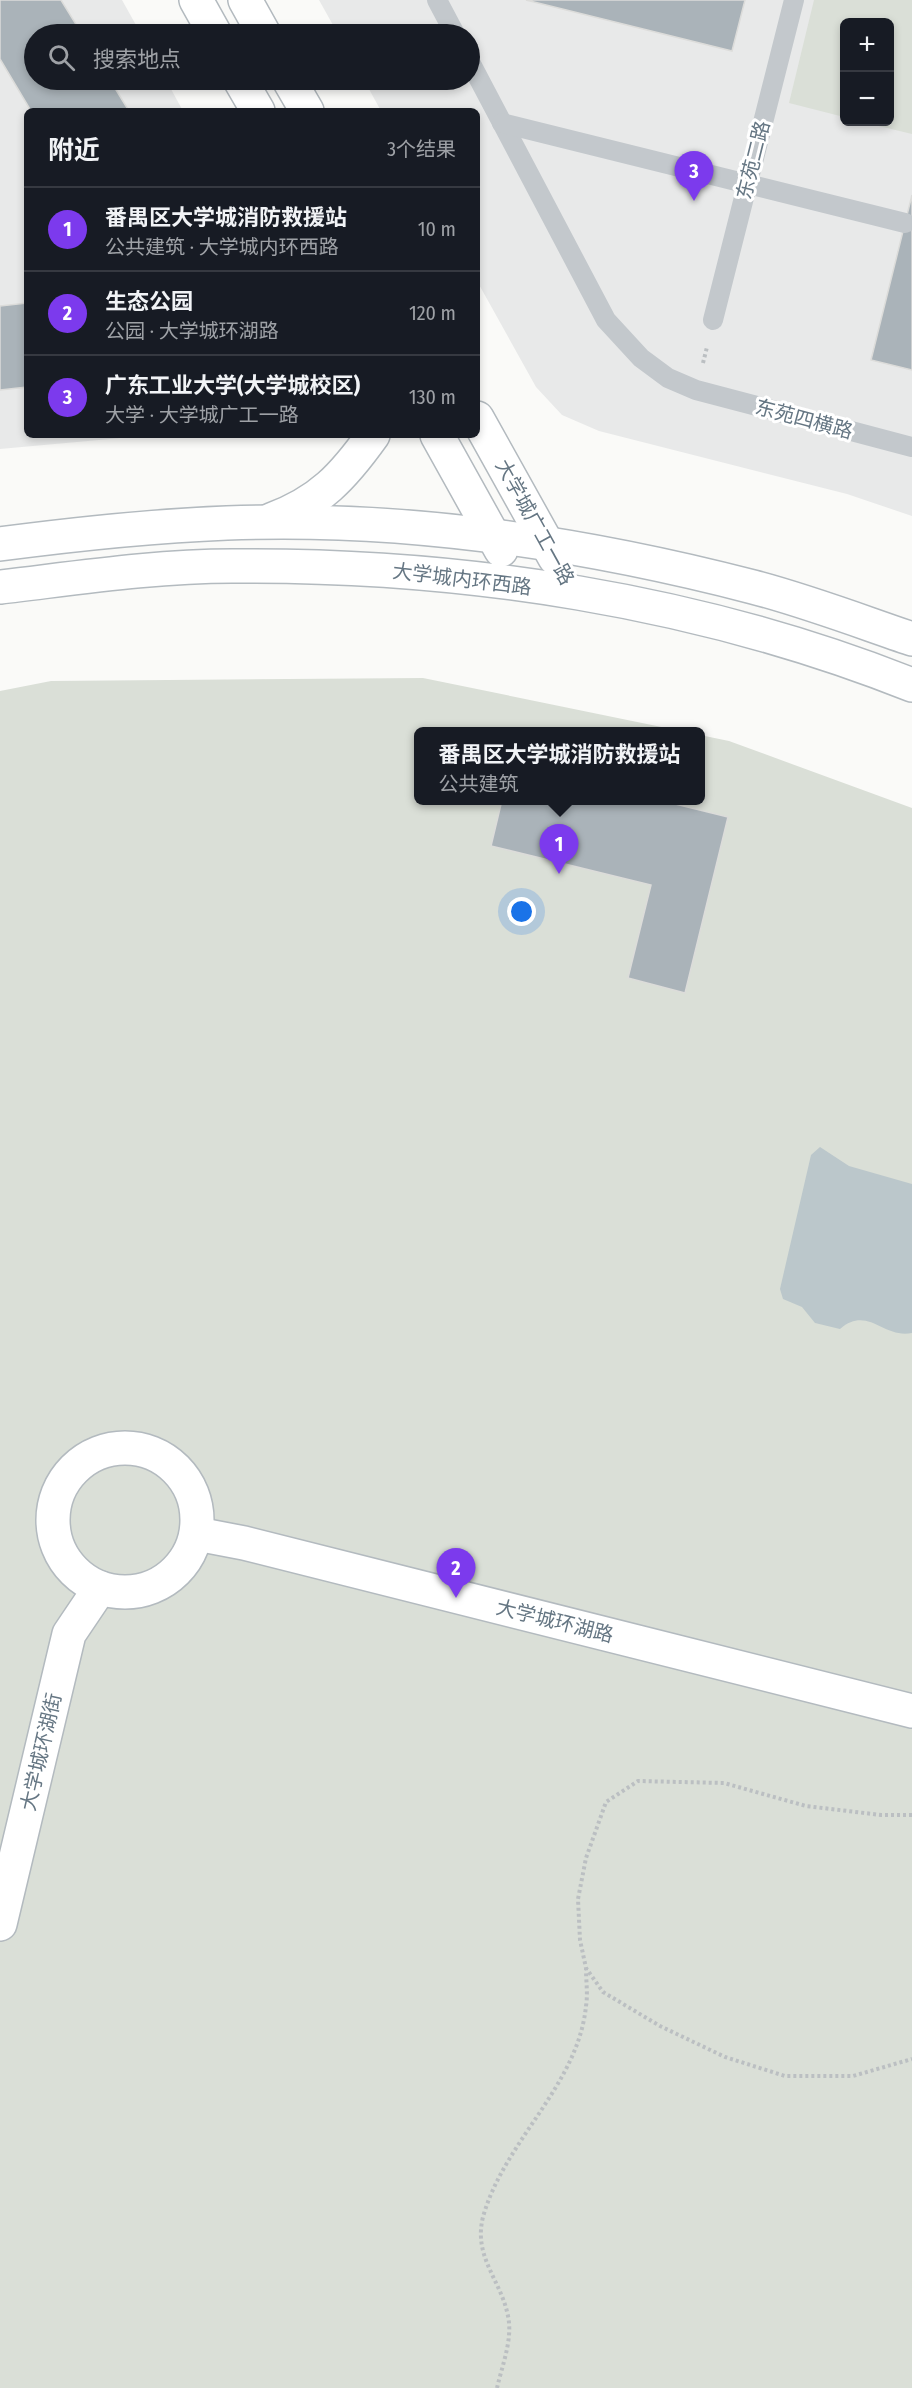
<!DOCTYPE html>
<html lang="zh">
<meta charset="utf-8">
<style>
:root{--surface:#171b24;--page:#20242c;--text:#f1f3f6;--muted:#9ea1a6;--line:#363941;--accent:#7c3aed}
body{margin:0;font-family:"Fira Sans Condensed","Noto Sans SC",sans-serif;background:var(--page);color:var(--text)}
.controls{position:absolute;right:18px;top:18px;display:grid;overflow:hidden;border-radius:9px;box-shadow:0 3px 9px #0003}
.controls button{width:54px;height:54px;display:grid;place-items:center;padding:0;border:0;border-bottom:2px solid var(--line);background:var(--surface);color:var(--text);font:30px sans-serif}
.you{position:absolute;left:522px;top:912px;width:21px;height:21px;margin:-15px;border:4px solid #fff;border-radius:50%;background:#1a73e8;box-shadow:0 0 0 9px #1a73e833}
.badge{display:grid;place-items:center;width:39px;height:39px;border-radius:50%;background:var(--accent);color:#fff;font-size:20px;font-weight:700}
.pin{position:absolute;translate:-50% -50px;filter:drop-shadow(0 2px 3px #0008)}
.pin::after{content:'';position:absolute;top:32px;width:21px;height:18px;background:inherit;clip-path:polygon(0 0,100% 0,50% 100%)}
.popup{position:absolute;left:414px;top:727px;width:291px;height:78px;box-sizing:border-box;display:grid;place-content:center;border-radius:9px;background:var(--surface);filter:drop-shadow(0 2px 4px #0005);font-size:20px;white-space:nowrap;color:var(--muted)}
.popup b{font-size:22px;color:var(--text)}
.popup::after{content:'';position:absolute;left:50%;top:100%;margin-left:-12px;border:12px solid transparent;border-top-color:var(--surface)}
.list{margin:0;padding:0;list-style:none}
h2{display:flex;justify-content:space-between;align-items:center;height:78px;margin:0;padding:0 24px;font-size:26px}
h2 small{font-size:20px;font-weight:400;color:var(--muted)}
.list li{display:grid;grid-template-columns:39px 1fr auto;gap:18px;align-items:center;box-sizing:border-box;height:84px;padding:0 24px;border-top:2px solid var(--line)}
.list b{display:block;font-size:22px;white-space:nowrap}
.list p{margin:0;font-size:20px;white-space:nowrap;color:var(--muted)}
.list em{font-size:20px;font-style:normal;color:var(--muted)}
.icon{flex:none;width:33px;height:33px;fill:none;stroke:currentColor;stroke-width:2;stroke-linecap:round;stroke-linejoin:round}
.map{position:relative;flex:none;width:912px;height:2388px;overflow:hidden}
.search{position:absolute;background:var(--surface);box-shadow:0 3px 9px #0003;left:24px;top:24px;width:456px;height:66px;display:flex;align-items:center;gap:15px;box-sizing:border-box;padding:0 21px;border-radius:33px;color:var(--muted);font-size:22px}
.panel{position:absolute;background:var(--surface);box-shadow:0 3px 9px #0003;left:24px;top:108px;width:456px;height:330px;border-radius:9px}
.map>svg:first-child{display:block}
.built{fill:#e8e9e9;fill-rule:evenodd}
.green{fill:#dadfd7}
.water{fill:#bbc7cb}
.building{fill:#aab3b9;stroke:#dcdcda;stroke-width:1.5}
.lines{fill:none;stroke-linecap:round;stroke-linejoin:round}
.secondary-casing{stroke:#b3babf;stroke-width:36}
.path{stroke:#bbbfc2;stroke-width:4;stroke-dasharray:3 3;stroke-linecap:butt}
.lane{stroke:#c3c8cc;stroke-width:20}
.secondary{stroke:#fff;stroke-width:33}
.labels{text-anchor:middle;dominant-baseline:central;stroke-width:6;stroke-linejoin:round;paint-order:stroke}
.street-label{font-size:20px;fill:#657683;stroke:#fff}
</style>
<div class="map">
<svg width="912" height="2388" viewBox="0 0 912 2388">
<rect width="100%" height="100%" fill="#fafaf8"/>
<!-- built -->
<g class="built">
<polygon points="0,0 122,0 141,34 34,34 34,80 166,80 183,111 27,111 27,435 154,435 0,449"/>
<path d="M 319,0 L 912,0 L 912,516 L 847,494 L 599,431 L 562,415 L 536,387 L 477,281 L 477,111 L 381,111 L 364,80 L 470,80 L 470,34 L 338,34 ZM 844,22 L 890,22 L 890,122 L 844,122 Z"/>
</g>
<!-- green -->
<g class="green">
<polygon points="814,0 912,0 912,134 862,122 890,122 890,22 844,22 844,117 789,103"/>
<polygon points="423,678 681,731 418,732 418,800 700,800 700,735 729,741 912,808 912,2388 0,2388 0,691 51,681"/>
</g>
<!-- water -->
<path class="water" d="M 820,1147 L 849,1166 L 912,1184 L 912,1333 C 883,1339 868,1305 840,1329 L 815,1323 L 802,1307 L 783,1299 L 780,1289 L 811,1155 Z"/>
<!-- building -->
<g class="building">
<polygon points="0,0 61,0 82,34 34,34 34,80 110,80 129,111 31,111 0,59"/>
<polygon points="526,0 745,0 732,51"/>
<polygon points="912,195 912,370 871,360"/>
<polygon points="27,303 27,387 0,390 0,306"/>
<polygon points="502,800 659,800 728,817 685,993 628,978 651,885 491,846"/>
</g>
<g class="lines">
<!-- secondary casing -->
<g class="secondary-casing">
<g id="secondary">
<polyline points="196,0 215,34"/>
<polyline points="245,0 264,34"/>
<polyline points="240,80 258,111"/>
<polyline points="289,80 307,111"/>
<polyline points="477,418 555,558"/>
<polyline points="437,435 501,550"/>
<path d="M 271,520 C 320,502 343,477 373,435"/>
<path d="M 0,544 C 76,534 151,526 227,523 C 403,516 583,543 753,587 C 807,601 859,621 912,639"/>
<path d="M 0,587 C 77,578 155,566 232,566 C 462,564 698,600 912,685"/>
<circle cx="125" cy="1520" r="72"/>
<polyline points="197,1534 244,1543 912,1711"/>
<polyline points="0,1924 69,1634 100,1588"/>
</g>
</g>
<!-- path -->
<g class="path">
<polyline points="703,363 707,347"/>
<polyline points="912,1815 881,1815 806,1806 724,1783 638,1781 606,1802 586,1858 578,1899 580,1940 586,1968 603,1992 660,2026 725,2057 785,2076 853,2076 912,2059"/>
<path d="M 497,2388 C 502,2366 513,2339 508,2316 C 501,2280 473,2257 483,2217 C 504,2141 578,2086 586,2006 C 588,1994 586,1981 586,1969"/>
</g>
<!-- lane -->
<g class="lane">
<polyline points="437,0 455,34"/>
<polyline points="470,62 606,320 641,358 668,378 696,390 912,447"/>
<polyline points="502,123 905,223"/>
<polyline points="713,320 794,0"/>
</g>
<!-- secondary -->
<use href="#secondary" class="secondary"/>
</g>
<g class="labels">
<!-- street labels -->
<g class="street-label">
<text transform="translate(753 160) rotate(-76)">东苑二路</text>
<text transform="translate(804 419) rotate(15)">东苑四横路</text>
<text transform="translate(535 522) rotate(61)">大学城广工一路</text>
<text transform="translate(462 579) rotate(7)">大学城内环西路</text>
<text transform="translate(555 1621) rotate(14)">大学城环湖路</text>
<text transform="translate(41 1752) rotate(-77)">大学城环湖街</text>
</g>
</g>
</svg>
<div class="controls">
<button>+</button>
<button>−</button>
</div>
<div class="you"></div>
<div class="pin badge" style="left:559px;top:874px">1</div>
<div class="popup"><b>番禺区大学城消防救援站</b>公共建筑</div>
<div class="pin badge" style="left:456px;top:1598px">2</div>
<div class="pin badge" style="left:694px;top:201px">3</div>
<div class="search"><svg class="icon" aria-label="search" viewBox="0 0 24 24"><circle cx="10" cy="10" r="6"/><path d="M15 15l6 6"/></svg>搜索地点</div>
<section class="panel">
<h2>附近<small>3个结果</small></h2>
<ul class="list">
<li><span class="badge">1</span><div><b>番禺区大学城消防救援站</b><p>公共建筑 · 大学城内环西路</p></div><em>10 m</em></li>
<li><span class="badge">2</span><div><b>生态公园</b><p>公园 · 大学城环湖路</p></div><em>120 m</em></li>
<li><span class="badge">3</span><div><b>广东工业大学(大学城校区)</b><p>大学 · 大学城广工一路</p></div><em>130 m</em></li>
</ul>
</section>
</div>
